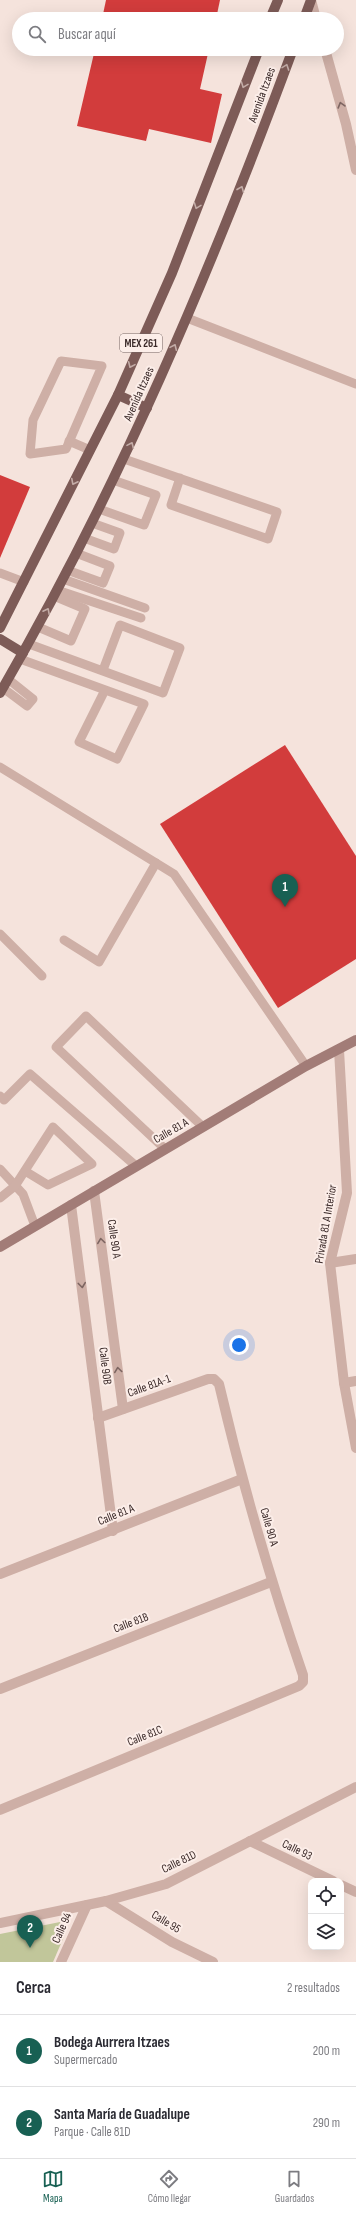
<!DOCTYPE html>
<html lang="es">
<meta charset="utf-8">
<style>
:root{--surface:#fff;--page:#f7f7f7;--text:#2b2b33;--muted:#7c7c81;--line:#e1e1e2;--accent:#186053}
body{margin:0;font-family:"Sofia Sans Condensed",sans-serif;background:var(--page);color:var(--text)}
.controls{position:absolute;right:12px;bottom:12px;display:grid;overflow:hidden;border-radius:8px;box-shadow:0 4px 16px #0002}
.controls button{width:36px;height:36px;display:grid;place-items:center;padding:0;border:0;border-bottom:1px solid var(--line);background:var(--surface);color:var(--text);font:20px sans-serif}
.you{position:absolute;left:239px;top:1345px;width:14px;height:14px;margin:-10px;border:3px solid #fff;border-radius:50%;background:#1a73e8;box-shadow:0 0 0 6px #1a73e833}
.badge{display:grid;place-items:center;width:26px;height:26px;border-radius:50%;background:var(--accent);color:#fff;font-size:13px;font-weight:700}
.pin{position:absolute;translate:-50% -33px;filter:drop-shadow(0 1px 2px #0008)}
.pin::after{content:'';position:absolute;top:21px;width:14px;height:12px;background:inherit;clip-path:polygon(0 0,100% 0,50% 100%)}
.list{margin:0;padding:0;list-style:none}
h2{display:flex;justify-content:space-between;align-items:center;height:52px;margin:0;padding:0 16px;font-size:17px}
h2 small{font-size:13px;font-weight:400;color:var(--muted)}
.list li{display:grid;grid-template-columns:26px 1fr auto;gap:12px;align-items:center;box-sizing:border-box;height:72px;padding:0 16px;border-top:1px solid var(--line)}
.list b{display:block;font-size:15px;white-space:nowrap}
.list p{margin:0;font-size:13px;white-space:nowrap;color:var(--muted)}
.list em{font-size:13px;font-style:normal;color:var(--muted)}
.icon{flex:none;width:22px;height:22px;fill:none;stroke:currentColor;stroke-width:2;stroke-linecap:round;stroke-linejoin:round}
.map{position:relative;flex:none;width:356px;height:1962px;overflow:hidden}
.search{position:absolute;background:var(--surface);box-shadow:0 4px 16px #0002;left:12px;right:12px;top:12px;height:44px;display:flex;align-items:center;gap:10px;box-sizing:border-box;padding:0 14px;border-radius:22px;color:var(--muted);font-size:15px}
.sheet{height:196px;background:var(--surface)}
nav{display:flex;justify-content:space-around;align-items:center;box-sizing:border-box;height:56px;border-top:1px solid var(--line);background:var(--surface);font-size:11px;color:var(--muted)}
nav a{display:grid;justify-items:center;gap:2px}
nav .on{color:var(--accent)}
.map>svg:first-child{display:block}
.green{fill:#c1c69a}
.building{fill:#d23c3c}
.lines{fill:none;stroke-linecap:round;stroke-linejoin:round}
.lane{stroke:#ceafa6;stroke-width:9}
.street{stroke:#ceafa6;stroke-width:10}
.secondary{stroke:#a27c77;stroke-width:10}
.primary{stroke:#7d5b57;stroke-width:10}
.oneway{stroke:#c3aca7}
.oneway2{stroke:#7d6561}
.labels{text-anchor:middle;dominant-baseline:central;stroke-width:4;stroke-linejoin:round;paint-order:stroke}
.shield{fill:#fceee9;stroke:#746462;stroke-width:1}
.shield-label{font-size:11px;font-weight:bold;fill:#3a2928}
.street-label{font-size:12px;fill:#3a2928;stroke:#fceee9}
</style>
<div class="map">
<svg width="356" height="1962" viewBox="0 0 356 1962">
<rect width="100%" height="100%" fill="#f5e3dc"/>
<!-- green -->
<polygon class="green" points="60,1922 66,1932 53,1962 0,1962 0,1934"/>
<!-- building -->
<g class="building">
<polygon points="106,0 220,0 216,19 102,19"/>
<polygon points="95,49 209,49 200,89 222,94 211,143 149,129 146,141 77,126"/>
<polygon points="0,475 30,487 0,558"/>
<polygon points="285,745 356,856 356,959 278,1008 160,824"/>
</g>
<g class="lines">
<!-- lane -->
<g class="lane">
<polyline points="187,318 356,384"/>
<polygon points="61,361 102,366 66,449 30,454 33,420"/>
<polyline points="69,441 90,450"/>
<polyline points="124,459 277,512 268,539 171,505 180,478"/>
<polyline points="99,509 144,525 156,495 113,480"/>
<polyline points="84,538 114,549 120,533 92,523"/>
<polyline points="67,570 103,583 110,566 76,553"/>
<polyline points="0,573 24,582"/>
<polyline points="63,579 145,608"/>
<polyline points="57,590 141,618"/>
<polyline points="38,627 71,641 85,609 54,596"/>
<polyline points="29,644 163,693 180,648 120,625 103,670"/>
<polyline points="20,659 144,704 117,759 79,742 105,690"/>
<polyline points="3,688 27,706 33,699 8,679"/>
<polyline points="0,767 174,874 306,1066"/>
<polyline points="0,934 42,976"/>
<polyline points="64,940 99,962 156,863"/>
<polyline points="0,1096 4,1100 30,1074 136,1166"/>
<polyline points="165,1149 56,1047 86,1016 203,1127"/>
<polyline points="0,1169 23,1194 35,1226"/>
<polyline points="0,1198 15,1186 53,1127 92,1164 48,1185 25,1171"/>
</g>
<!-- street -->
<g class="street">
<polyline points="311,0 316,19"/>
<polyline points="325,49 346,124 356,170"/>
<polyline points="339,1050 347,1193 330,1263 344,1383 356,1448"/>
<polyline points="94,1191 123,1409"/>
<polyline points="71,1205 113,1531"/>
<polyline points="330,1263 356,1259"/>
<polyline points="344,1383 356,1381"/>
<polyline points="0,1574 242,1479"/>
<polyline points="0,1689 271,1582"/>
<path d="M 0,1810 L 299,1686 L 303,1682 L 303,1675 C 270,1579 242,1483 219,1384 L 214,1379 L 208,1379 L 98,1418"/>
<polyline points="250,1841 333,1881"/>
<polyline points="341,1885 356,1892"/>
<polyline points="106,1901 172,1942 213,1962"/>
<polyline points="0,1923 106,1901 166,1884 356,1787"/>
<polyline points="61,1962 87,1905"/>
</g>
<!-- secondary -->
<polyline class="secondary" points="0,1247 306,1066 356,1040"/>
<!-- primary -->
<g class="primary">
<polyline points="270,19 278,0"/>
<polyline points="304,19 311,0"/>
<polyline points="118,395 147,408"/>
<polyline points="0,628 118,395 172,273 259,49"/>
<polyline points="0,639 23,653"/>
<path d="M 0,693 C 119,488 211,271 293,49"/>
</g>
</g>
<!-- one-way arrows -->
<defs><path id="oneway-chevron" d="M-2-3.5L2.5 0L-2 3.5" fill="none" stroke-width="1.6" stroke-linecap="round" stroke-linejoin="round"/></defs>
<g class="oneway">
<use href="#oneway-chevron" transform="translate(286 67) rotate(-70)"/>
<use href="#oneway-chevron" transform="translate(244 85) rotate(111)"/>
<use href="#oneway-chevron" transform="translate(241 189) rotate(-68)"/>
<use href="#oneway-chevron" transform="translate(197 206) rotate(111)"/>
<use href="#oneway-chevron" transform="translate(174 347) rotate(-66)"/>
<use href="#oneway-chevron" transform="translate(131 365) rotate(114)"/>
<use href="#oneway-chevron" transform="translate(131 445) rotate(-66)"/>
<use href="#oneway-chevron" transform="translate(74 482) rotate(117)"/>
<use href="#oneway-chevron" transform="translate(47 611) rotate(-63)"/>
</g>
<g class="oneway2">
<use href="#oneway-chevron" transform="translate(341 105) rotate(-106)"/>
<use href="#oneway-chevron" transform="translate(101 1241) rotate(-98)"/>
<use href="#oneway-chevron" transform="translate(82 1285) rotate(83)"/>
<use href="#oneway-chevron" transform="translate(118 1370) rotate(-98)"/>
</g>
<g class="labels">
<!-- shield labels -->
<rect class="shield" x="120" y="334" width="42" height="18" rx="3"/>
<g class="shield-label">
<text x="141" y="343">MEX 261</text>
</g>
<!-- street labels -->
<g class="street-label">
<text transform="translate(262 95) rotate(-70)">Avenida Itzaes</text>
<text transform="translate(139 394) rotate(-66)">Avenida Itzaes</text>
<text transform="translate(171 1131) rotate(-30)">Calle 81 A</text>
<text transform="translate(326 1224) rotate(-80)">Privada 81 A Interior</text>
<text transform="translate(114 1239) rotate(82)">Calle 90 A</text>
<text transform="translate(105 1366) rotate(83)">Calle 90B</text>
<text transform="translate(149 1386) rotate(-20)">Calle 81A-1</text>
<text transform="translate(116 1515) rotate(-22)">Calle 81 A</text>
<text transform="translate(269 1527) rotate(74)">Calle 90 A</text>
<text transform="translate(131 1623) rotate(-21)">Calle 81B</text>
<text transform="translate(145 1736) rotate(-22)">Calle 81C</text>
<text transform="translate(297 1850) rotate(26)">Calle 93</text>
<text transform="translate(179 1862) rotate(-26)">Calle 81D</text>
<text transform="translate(166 1922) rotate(31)">Calle 95</text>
<text transform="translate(62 1928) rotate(-66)">Calle 94</text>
</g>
</g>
</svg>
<div class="controls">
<button><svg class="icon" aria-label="locate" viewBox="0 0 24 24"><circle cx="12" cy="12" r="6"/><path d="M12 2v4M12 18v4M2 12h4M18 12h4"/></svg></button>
<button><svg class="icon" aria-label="layers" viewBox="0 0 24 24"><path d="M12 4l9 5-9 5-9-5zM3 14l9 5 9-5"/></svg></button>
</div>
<div class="you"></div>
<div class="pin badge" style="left:285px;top:907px">1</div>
<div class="pin badge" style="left:30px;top:1948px">2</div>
<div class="search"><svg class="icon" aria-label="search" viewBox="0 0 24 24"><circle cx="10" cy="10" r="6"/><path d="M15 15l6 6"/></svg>Buscar aquí</div>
</div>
<section class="sheet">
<h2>Cerca<small>2 resultados</small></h2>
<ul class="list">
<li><span class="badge">1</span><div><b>Bodega Aurrera Itzaes</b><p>Supermercado</p></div><em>200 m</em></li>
<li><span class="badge">2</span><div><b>Santa María de Guadalupe</b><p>Parque · Calle 81D</p></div><em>290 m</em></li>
</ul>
</section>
<nav>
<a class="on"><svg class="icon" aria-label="map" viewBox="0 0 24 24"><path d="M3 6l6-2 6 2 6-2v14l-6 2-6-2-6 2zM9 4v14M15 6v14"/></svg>Mapa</a>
<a><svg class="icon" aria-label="directions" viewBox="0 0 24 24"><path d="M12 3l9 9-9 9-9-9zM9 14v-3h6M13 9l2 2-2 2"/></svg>Cómo llegar</a>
<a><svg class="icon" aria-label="saved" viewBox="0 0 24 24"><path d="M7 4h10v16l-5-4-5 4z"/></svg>Guardados</a>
</nav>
